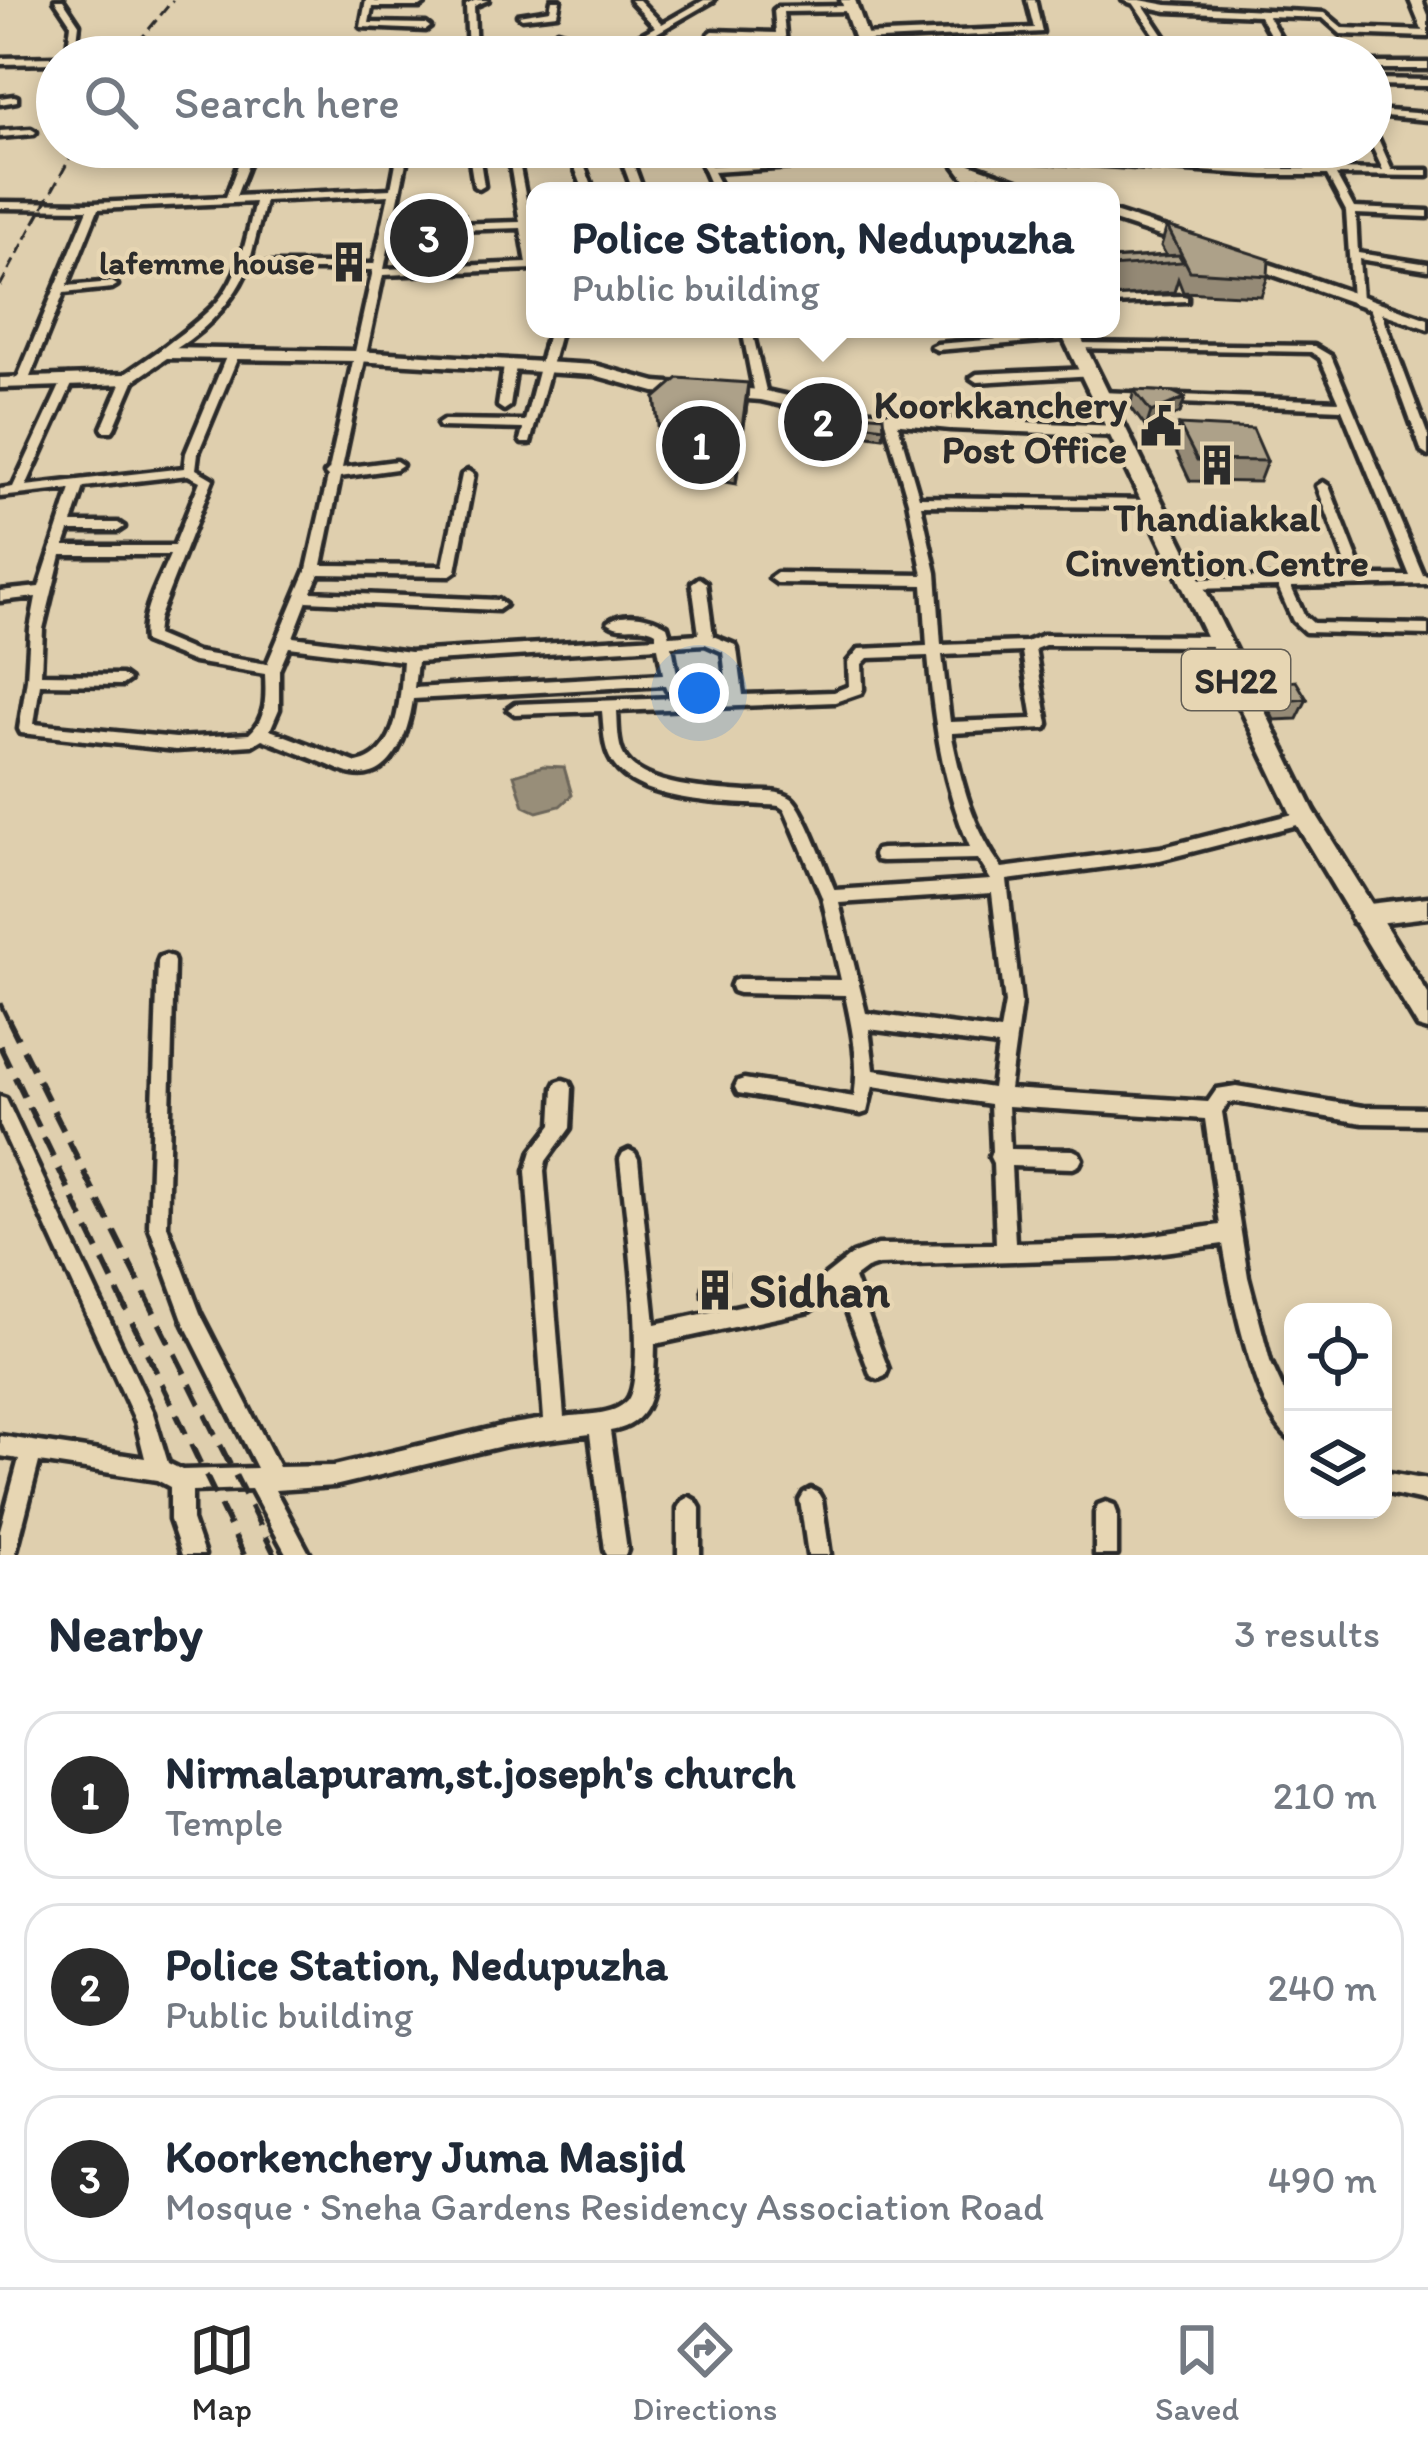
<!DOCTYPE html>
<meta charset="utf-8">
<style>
:root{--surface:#fff;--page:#f2f2f3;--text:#1f2937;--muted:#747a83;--line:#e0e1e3;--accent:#2b2b2b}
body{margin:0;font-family:Itim,sans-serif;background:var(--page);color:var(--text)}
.controls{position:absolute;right:36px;bottom:36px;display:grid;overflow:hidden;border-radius:24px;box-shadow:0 6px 18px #0003}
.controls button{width:108px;height:108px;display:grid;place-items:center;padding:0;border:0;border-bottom:3px solid var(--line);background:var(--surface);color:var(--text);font:60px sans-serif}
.you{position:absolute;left:699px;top:693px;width:42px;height:42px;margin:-30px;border:9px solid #fff;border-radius:50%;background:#1a73e8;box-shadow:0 0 0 18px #1a73e833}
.badge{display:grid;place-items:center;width:78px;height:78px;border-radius:50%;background:var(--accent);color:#fff;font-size:39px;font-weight:700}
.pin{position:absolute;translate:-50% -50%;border:6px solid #fff;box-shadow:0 3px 12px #0006}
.popup{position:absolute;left:526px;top:182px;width:594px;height:156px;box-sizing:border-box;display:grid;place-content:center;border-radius:24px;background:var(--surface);filter:drop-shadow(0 3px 9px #0005);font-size:39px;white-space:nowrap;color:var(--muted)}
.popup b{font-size:45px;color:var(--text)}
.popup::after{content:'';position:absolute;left:50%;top:100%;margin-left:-24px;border:24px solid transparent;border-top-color:var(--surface)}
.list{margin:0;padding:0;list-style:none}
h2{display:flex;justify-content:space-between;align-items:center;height:156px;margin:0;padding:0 48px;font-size:51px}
h2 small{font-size:39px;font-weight:400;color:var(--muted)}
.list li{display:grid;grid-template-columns:78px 1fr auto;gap:36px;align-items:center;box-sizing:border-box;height:168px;margin:0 24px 24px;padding:0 24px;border:3px solid var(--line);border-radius:36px}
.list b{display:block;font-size:45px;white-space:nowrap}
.list p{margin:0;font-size:39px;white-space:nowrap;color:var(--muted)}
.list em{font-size:39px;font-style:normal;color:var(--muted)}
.icon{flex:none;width:66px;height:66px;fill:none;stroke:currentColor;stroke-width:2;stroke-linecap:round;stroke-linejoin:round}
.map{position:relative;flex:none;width:1428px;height:1555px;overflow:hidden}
.search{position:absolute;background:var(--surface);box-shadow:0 6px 18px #0003;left:36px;right:36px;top:36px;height:132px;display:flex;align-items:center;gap:30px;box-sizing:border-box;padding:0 42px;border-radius:66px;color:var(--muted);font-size:45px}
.sheet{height:732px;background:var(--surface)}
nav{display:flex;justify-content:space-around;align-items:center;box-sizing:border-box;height:168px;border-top:3px solid var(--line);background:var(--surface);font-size:33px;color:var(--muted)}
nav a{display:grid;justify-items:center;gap:6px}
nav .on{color:var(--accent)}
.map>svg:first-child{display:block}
.water{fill:#988e79;stroke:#6c665a;stroke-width:3}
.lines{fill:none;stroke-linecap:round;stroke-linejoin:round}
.street-casing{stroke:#2b2b2b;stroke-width:9}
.secondary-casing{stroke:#2b2b2b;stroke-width:9}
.primary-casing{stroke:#2b2b2b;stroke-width:9}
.street{fill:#e7d6b3;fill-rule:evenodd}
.secondary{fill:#e7d6b3;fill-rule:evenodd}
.primary{fill:#e7d6b3;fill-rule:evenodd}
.rail-far2{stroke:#2b2b2b;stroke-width:3;stroke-dasharray:12 6;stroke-linecap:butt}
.rail-far1{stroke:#2b2b2b;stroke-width:4.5;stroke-dasharray:18 9;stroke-linecap:butt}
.rail{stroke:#2b2b2b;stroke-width:6;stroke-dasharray:22 12;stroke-linecap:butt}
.wall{fill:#958a76;stroke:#2b2b2b;stroke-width:3}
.shaded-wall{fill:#797160;stroke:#2b2b2b;stroke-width:3}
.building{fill:#ada189;stroke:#2b2b2b;stroke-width:3}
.labels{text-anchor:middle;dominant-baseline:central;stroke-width:9;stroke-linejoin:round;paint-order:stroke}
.far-poi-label{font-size:33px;font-weight:bold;fill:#2b2b2b;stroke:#e7d6b3;text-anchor:end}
.shield{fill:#e7d6b3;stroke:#635e54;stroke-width:3}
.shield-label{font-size:36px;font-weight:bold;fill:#2b2b2b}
.poi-label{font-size:39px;font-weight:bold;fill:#2b2b2b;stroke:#e7d6b3;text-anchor:end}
.near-poi-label{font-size:48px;font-weight:bold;fill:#2b2b2b;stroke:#e7d6b3;text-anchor:start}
</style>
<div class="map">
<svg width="1428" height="1555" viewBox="0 0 1428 1555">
<rect width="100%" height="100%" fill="#dfcfae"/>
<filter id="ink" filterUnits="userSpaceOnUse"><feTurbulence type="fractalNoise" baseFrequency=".00833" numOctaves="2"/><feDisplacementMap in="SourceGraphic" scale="24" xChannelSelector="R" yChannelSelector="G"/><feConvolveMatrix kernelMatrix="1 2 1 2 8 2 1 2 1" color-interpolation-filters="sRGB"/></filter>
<g filter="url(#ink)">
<!-- water -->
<polygon class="water" points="543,766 564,767 572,795 560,806 537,812 524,806 514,775"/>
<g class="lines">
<!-- street casing -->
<g class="street-casing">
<g id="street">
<polygon points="55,0 63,0 79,24 75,57 67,57 71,24"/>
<polygon points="366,0 374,0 374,2 423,2 424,4 420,7 372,7 369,23 426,24 430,27 426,30 361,27"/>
<polygon points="476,0 488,0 474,6 476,57 468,57 466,5"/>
<polygon points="552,0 560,0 557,14 522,18 518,15 550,10"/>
<polygon points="630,0 639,0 662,24 704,0 714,0 615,57 553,57 563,54 557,31 564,33 572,54 612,51 655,27"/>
<polygon points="1027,0 1035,0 1042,32 861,41 857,38 861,35 1034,28"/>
<polygon points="1123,0 1140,0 1167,5 1325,13 1343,28 1428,31 1428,37 1341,34 1323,18 1268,16 1291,57 1283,57 1259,15 1167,11 1144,6 1178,57 1170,57 1134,4"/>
<polygon points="850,6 854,9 853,11 783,12 787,57 779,57 777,39 713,37 709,34 713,31 776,33 774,10 778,7"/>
<polygon points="331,41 338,43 334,57 326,57"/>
<polygon points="1047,43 1050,44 1050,48 1012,51 1008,48 1012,45"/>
<polygon points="206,45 276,45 280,48 277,57 269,57 271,51 208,51 203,57 194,57"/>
<polygon points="57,57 57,63 0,64 0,58"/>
<rect x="1371" y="63" width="57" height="6"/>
<polygon points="1371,79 1428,80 1428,86 1371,85"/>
<polygon points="14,96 17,97 17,101 0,104 0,98"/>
<polygon points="1388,111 1428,114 1428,120 1385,116 1385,112"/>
<polygon points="31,129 36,132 34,134 0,137 0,131"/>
<polygon points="1371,131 1376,134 1392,170 1428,170 1428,176 1336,175 1354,208 1428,211 1428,217 1356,214 1358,253 1428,264 1428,270 1359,259 1362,299 1357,302 1352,299 1346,211 1327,175 1264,175 964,156 713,172 723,191 713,191 694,147 704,147 711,166 964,150 1256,169 1239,147 1249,147 1267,169 1323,169 1311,147 1321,147 1333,169 1383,170 1371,144"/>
<path d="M 392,147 L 387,150 L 253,152 L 236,196 L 391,189 L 399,147 L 407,147 L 408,152 L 497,147 L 555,147 L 550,150 L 517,152 L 535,247 L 535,269 L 383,275 L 342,468 L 396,461 L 402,465 L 396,469 L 340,477 L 322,565 L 443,566 L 462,475 L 468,471 L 474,475 L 456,571 L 449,576 L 319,574 L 311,592 L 498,600 L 505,605 L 498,610 L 307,601 L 293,637 L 410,652 L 656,637 L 656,632 C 639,622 621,633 608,622 C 625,610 650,616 667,626 L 670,636 L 699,634 L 692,583 L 699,578 L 706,583 L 713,636 L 735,645 L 737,649 L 743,695 L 834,692 L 849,686 L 848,662 L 859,649 L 927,646 L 923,585 L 777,583 L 770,578 L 777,573 L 923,575 L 908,501 L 884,418 L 886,415 L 890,414 L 896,418 L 919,497 L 1154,500 L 1154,506 L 1150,507 L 921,505 L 936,573 L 941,645 L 1026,642 L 1043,635 L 1217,636 L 1224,641 L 1217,646 L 1045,645 L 1035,649 L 1048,724 L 1046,728 L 952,733 L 952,737 C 962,785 973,828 1002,868 L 1160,848 L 1305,811 L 1310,813 L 1313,817 L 1310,821 L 1305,823 L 1160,860 L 1007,880 L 1021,1003 L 1009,1089 L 1208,1102 L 1217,1089 L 1236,1086 L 1363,1107 L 1428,1108 L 1428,1124 L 1363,1123 L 1236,1102 L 1228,1103 L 1222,1112 L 1248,1277 L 1270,1361 L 1293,1411 L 1293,1441 C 1256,1420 1230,1286 1223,1244 L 1120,1258 L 878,1265 L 866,1269 L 854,1278 L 888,1369 L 885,1376 L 878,1379 L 871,1376 L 839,1290 L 809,1311 L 655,1344 C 654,1381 657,1424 610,1431 L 627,1550 L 625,1555 L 607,1555 L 605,1550 L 590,1434 L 506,1445 L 334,1486 L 275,1490 L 310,1555 L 287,1555 L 251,1489 L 192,1491 L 192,1520 L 204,1555 L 182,1555 L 170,1520 L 170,1487 L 157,1480 L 39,1462 L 15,1555 L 0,1555 L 0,1530 L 19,1459 L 0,1456 L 0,1436 L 145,1458 L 136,1422 L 0,1125 L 0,1097 L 6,1099 L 153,1413 L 168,1463 L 182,1470 L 257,1468 L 185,1325 L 149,1226 L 158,962 L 160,957 L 166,955 L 172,957 L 174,962 L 167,1226 L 200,1313 L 279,1467 L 334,1466 L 506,1425 L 544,1419 L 526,1171 L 532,1151 L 552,1125 L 554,1088 L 557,1082 L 563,1080 L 569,1082 L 572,1088 L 570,1128 L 546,1161 L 544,1171 L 564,1417 C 583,1414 614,1416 627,1401 C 649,1376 624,1200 620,1159 L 623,1153 L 629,1150 L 635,1153 L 638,1159 L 655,1324 L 805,1292 L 853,1254 L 878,1245 L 996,1244 L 993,1163 L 990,1157 L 992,1151 L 990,1104 L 873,1086 L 867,1112 L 861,1114 L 738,1093 L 735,1087 L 738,1081 L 744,1079 L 854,1097 C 860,1063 852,1028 845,995 L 739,993 L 733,991 L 731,986 L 733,981 L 739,979 L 841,980 L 822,897 L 785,810 L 779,806 C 735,802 644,805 615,766 C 603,751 604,730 602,711 L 515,714 L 508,709 L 515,704 L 728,696 L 723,652 L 705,644 L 672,646 L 679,686 L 672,691 L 667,690 L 665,685 L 413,699 C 409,730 394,781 353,774 C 344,773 334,767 326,764 C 305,755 283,747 262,739 L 252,745 L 176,750 L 21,733 L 19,729 L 27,679 L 30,629 L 36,597 L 0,601 L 0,591 L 39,587 L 71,489 L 0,497 L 0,489 L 13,487 L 64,377 L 68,376 L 74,380 L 26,486 L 184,468 L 186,453 L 226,357 L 232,354 L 236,355 L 238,357 L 198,453 L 196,469 L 213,479 L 158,619 L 156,635 L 196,652 L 267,664 L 307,569 L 328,477 L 325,474 L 329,470 L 373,270 L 247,270 C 230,307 198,338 163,356 L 159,355 L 159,351 C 179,335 201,320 218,301 C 241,274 247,235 255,202 L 98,209 L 67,286 L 112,282 L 117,285 L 112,288 L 64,293 L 28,382 L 22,386 L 16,382 L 88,209 L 0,208 L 0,202 L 94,203 L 226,197 L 243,152 L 158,153 L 156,151 L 161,148 ZM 508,152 L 520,222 L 451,224 L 446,227 L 451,230 L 521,228 L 527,263 L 384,269 L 407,158 L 469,154 L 474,186 L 479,189 L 484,186 L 479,154 ZM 389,195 L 374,264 L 249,264 L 265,201 ZM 188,475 L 200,481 L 174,546 L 64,546 L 69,531 L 118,531 L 124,527 L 118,523 L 72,523 L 84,487 ZM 61,555 L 170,555 C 159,581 140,613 144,642 L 194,662 L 265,674 C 266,697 267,718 249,734 L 176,738 L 34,724 L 40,684 L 122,685 L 129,680 L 122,675 L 41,674 L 43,629 ZM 289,647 L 403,661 C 400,696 400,755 357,763 L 270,730 L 279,709 L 279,670 ZM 658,647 L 663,674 L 414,688 L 417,662 ZM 1022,652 L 1033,719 L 950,722 L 942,655 ZM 928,656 C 934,722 943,786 970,847 L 882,849 L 876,850 L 874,855 L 876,860 L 882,861 L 978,859 L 991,880 L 835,890 C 827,872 804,807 791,798 C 779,790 760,792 746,792 C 713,789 643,788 624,756 C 617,744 618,725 617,711 L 835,702 L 861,693 L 863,689 L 862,664 L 868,658 ZM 992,893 L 1005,1003 L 1000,1031 L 866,1013 L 839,903 ZM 869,1029 L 998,1046 L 992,1088 L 874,1070 ZM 1008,1106 L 1205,1119 L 1220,1225 L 1120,1240 L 1015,1243 L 1011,1166 L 1073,1168 L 1079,1165 L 1082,1159 L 1079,1153 L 1073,1150 L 1010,1149 Z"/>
<polygon points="567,147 577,147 594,191 584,191"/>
<polygon points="617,147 627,147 643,191 633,191"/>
<polygon points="1183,296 1187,297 1187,301 1111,304 1111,298"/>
<polygon points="1374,302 1379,305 1428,436 1428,456 1422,452 1369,305"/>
<polygon points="549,329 561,329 530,443 522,443 520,440 523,429 440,427 438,424 444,420 525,421"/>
<polygon points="742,329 752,331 767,395 765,398 757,398 755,395"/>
<polygon points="1072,333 1076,334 1076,338 937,350 931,347 937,344"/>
<polygon points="1077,343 1314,346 1331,356 1423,575 1428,576 1428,584 1291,587 1304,615 1313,623 1428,625 1428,635 1305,632 1293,621 1278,587 1190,589 1183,584 1190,579 1351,577 1317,486 1323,482 1329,486 1364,576 1410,576 1342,409 1100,400 1094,396 1100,392 1339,401 1320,358 1311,352 1073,348 1073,344"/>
<polygon points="510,363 516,366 510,406 504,410 498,406 504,366"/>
<polygon points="1090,369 1094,371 1094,375 977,382 971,378 977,374"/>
<polygon points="129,375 135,379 114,428 112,431 104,431 102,428 123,379"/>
<polygon points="1383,1472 1428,1480 1428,1502 1383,1492"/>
<polygon points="811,1489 818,1493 822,1500 830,1555 808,1555 800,1500 804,1493"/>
<polygon points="689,1497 696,1501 700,1508 700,1555 678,1555 678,1508 682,1501"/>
<polygon points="1106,1502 1114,1505 1117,1513 1117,1555 1095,1555 1095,1513 1098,1505"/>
</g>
</g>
<!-- secondary casing -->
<g class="secondary-casing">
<g id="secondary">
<polygon points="1410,0 1422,0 1428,15 1428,33 1422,29"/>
<polygon points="960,164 970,164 1045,191 1024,191 960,170"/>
<polygon points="1111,211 1194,238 1196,241 1184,244 1111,220"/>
<polygon points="1236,256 1246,256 1428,319 1428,329 1236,262"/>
<polygon points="163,348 356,351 595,365 656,382 761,390 842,408 950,419 1118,426 1126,431 1118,436 950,429 842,418 761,400 655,392 594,375 356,361 167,358 129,384 0,388 0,378 125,374"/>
<polygon points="1428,897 1428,917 1361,925 1353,922 1350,915 1353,908 1361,905"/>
</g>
</g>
<!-- primary casing -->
<g class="primary-casing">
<g id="primary">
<polygon points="841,0 855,0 875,57 861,57"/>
<polygon points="941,147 957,147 990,191 974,191"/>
<polygon points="1059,329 1077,329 1314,811 1428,994 1428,1030 1418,1027 1296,824"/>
</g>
</g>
<!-- street -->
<use href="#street" class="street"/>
<!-- secondary -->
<use href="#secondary" class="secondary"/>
<!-- primary -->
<use href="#primary" class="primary"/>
<!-- rail-far2 -->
<g class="rail-far2">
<polyline points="126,57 173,0"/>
<polyline points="0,286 76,147"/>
</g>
<!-- rail-far1 -->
<polyline class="rail-far1" points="0,1003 9,1022"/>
<!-- rail -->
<g class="rail">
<polyline points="8,1019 275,1555"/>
<polyline points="0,1046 244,1555"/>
</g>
</g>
<!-- wall -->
<g class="wall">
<rect x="733" y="147" width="15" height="4"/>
<polygon points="801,147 930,147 803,156"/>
<polygon points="1000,147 1031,147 1031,150"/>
<polygon points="465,214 468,234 467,246 394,246 390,226"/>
<polygon points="1167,226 1268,276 1261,296 1183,292 1178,279 1174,292 1111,297 1111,259 1166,255 1161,246"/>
<polygon points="1134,390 1185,398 1180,413 1146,428 1130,406"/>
<polygon points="655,398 747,404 736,484 663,471"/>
<polygon points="808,417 837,422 833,432 807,427"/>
<polygon points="855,423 884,427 883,437 854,433"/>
<polygon points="1179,425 1267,461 1259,482 1190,481 1173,445"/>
<polygon points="1275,683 1307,699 1297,719 1274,720 1266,703"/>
<polygon points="727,1273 726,1297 701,1297 701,1291"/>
</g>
<!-- shaded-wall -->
<g class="shaded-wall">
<polygon points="748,383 747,404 736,484 737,464"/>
<polygon points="1185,398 1180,413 1146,428 1151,412"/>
</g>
<!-- building -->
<g class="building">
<polygon points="831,54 861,55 863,57 831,57"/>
<polygon points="964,182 973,191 928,191 924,184"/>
<polygon points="465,214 464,226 390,226 392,216"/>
<polygon points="1167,226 1269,259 1268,276 1190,271"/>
<polygon points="1179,255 1183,262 1111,267 1111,259"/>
<polygon points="678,378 748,383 737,464 662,451 655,398"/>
<polygon points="1134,390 1173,392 1185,398 1151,412"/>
<polygon points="813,406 838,411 834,422 808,417"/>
<polygon points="858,414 883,416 884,427 855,423"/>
<polygon points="1179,425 1253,429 1267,461 1197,460"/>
<polygon points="1296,681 1307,699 1284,701 1275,683"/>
<polygon points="727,1273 727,1291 701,1291 704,1276"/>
</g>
</g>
<!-- icons -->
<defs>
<g id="building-bare" transform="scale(3.24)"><path d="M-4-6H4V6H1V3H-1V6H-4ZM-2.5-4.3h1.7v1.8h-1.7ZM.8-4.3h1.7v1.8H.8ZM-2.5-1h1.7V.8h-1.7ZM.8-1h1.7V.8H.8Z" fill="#2b2b2b" stroke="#e7d6b3" stroke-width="2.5" paint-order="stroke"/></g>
<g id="civic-bare" transform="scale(3.24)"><path d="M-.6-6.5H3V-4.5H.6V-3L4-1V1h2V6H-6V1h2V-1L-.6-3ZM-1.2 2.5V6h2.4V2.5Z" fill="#2b2b2b" stroke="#e7d6b3" stroke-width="2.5" paint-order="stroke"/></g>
</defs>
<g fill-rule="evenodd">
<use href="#building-bare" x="349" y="262"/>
<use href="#civic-bare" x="1161" y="426"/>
<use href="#building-bare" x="1217" y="465"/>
<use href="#building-bare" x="715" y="1290"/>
</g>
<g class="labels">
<!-- far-poi labels -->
<g class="far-poi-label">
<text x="315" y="262">lafemme house</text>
</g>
<!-- shield labels -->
<rect class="shield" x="1182" y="650" width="108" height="60" rx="9"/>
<g class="shield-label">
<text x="1236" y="680">SH22</text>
</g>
<!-- poi labels -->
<g class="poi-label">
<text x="1127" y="404">Koorkkanchery<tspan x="1127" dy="45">Post Office</tspan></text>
<text x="1217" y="517" text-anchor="middle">Thandiakkal<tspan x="1217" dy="45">Cinvention Centre</tspan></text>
</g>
<!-- near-poi labels -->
<g class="near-poi-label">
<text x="749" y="1290">Sidhan</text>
</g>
</g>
</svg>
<div class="controls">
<button><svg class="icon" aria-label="locate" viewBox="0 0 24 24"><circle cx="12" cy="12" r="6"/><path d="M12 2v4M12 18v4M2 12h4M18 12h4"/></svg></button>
<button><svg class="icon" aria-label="layers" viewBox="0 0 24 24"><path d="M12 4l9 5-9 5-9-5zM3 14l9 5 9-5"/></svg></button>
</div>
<div class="you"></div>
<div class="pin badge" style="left:701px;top:445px">1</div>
<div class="pin badge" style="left:823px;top:422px">2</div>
<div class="popup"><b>Police Station, Nedupuzha</b>Public building</div>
<div class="pin badge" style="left:429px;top:238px">3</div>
<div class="search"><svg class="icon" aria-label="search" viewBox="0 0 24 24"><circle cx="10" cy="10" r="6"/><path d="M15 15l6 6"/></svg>Search here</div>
</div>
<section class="sheet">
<h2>Nearby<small>3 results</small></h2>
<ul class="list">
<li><span class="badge">1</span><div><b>Nirmalapuram,st.joseph's church</b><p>Temple</p></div><em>210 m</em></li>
<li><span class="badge">2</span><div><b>Police Station, Nedupuzha</b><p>Public building</p></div><em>240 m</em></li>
<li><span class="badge">3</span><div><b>Koorkenchery Juma Masjid</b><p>Mosque · Sneha Gardens Residency Association Road</p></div><em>490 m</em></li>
</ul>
</section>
<nav>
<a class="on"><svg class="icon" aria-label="map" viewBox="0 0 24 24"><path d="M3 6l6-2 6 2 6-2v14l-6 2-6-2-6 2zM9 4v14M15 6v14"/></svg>Map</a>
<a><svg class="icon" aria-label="directions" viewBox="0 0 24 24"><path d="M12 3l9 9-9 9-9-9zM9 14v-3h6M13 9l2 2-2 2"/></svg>Directions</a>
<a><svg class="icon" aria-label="saved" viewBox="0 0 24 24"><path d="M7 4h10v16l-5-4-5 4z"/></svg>Saved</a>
</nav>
